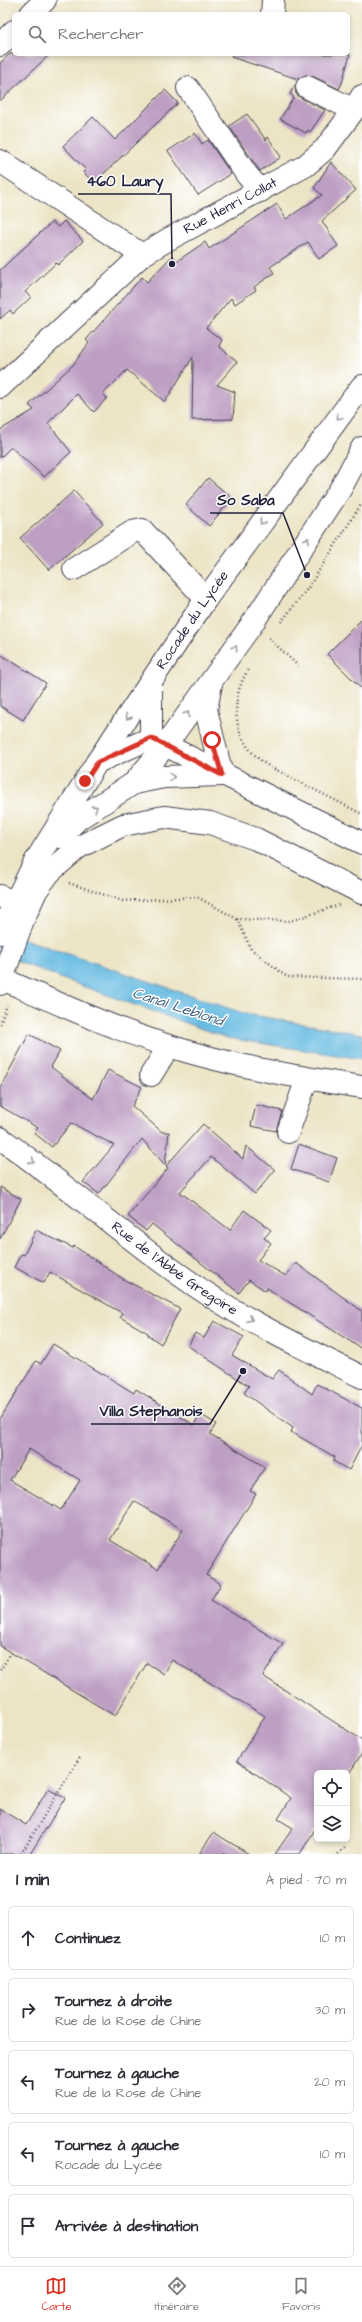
<!DOCTYPE html>
<html lang="fr">
<meta charset="utf-8">
<style>
:root{--surface:#fff;--page:#f7f7f7;--text:#2b2b33;--muted:#7c7c81;--line:#e1e1e2;--accent:#d93025}
body{margin:0;font-family:"Architects Daughter",sans-serif;background:var(--page);color:var(--text)}
.controls{position:absolute;right:12px;bottom:12px;display:grid;overflow:hidden;border-radius:6px;box-shadow:0 2px 6px #0003}
.controls button{width:36px;height:36px;display:grid;place-items:center;padding:0;border:0;border-bottom:1px solid var(--line);background:var(--surface);color:var(--text);font:20px sans-serif}
.stop{position:absolute;width:12px;height:12px;margin:-9px;border:3px solid #d93025;border-radius:50%;background:#fff}
.stop.end{background:#d93025;border-color:#fff;box-shadow:0 1px 4px #0008}
.list{margin:0;padding:0;list-style:none}
h2{display:flex;justify-content:space-between;align-items:center;height:52px;margin:0;padding:0 16px;font-size:17px}
h2 small{font-size:13px;font-weight:400;color:var(--muted)}
.list li{display:grid;grid-template-columns:26px 1fr auto;gap:12px;align-items:center;box-sizing:border-box;height:64px;margin:0 8px 8px;padding:0 8px;border:1px solid var(--line);border-radius:6px}
.list b{display:block;font-size:15px;white-space:nowrap}
.list p{margin:0;font-size:13px;white-space:nowrap;color:var(--muted)}
.list em{font-size:13px;font-style:normal;color:var(--muted)}
.icon{flex:none;width:22px;height:22px;fill:none;stroke:currentColor;stroke-width:2;stroke-linecap:round;stroke-linejoin:round}
.map{position:relative;flex:none;width:362px;height:1854px;overflow:hidden}
.search{position:absolute;background:var(--surface);box-shadow:0 2px 6px #0003;left:12px;right:12px;top:12px;height:44px;display:flex;align-items:center;gap:10px;box-sizing:border-box;padding:0 14px;border-radius:6px;color:var(--muted);font-size:15px}
.sheet{height:412px;background:var(--surface)}
nav{display:flex;justify-content:space-around;align-items:center;box-sizing:border-box;height:56px;border-top:1px solid var(--line);background:var(--surface);font-size:11px;color:var(--muted)}
nav a{display:grid;justify-items:center;gap:2px}
nav .on{color:var(--accent)}
.map>svg:first-child{display:block}
.water{fill:#65bae1;stroke:#446e8e}
.building{fill:#bd9fc3;fill-rule:evenodd}
.lines{fill:none;stroke-linecap:round;stroke-linejoin:round}
.minor-casing{stroke:#403f50;stroke-width:24}
.major-casing{stroke:#403f50;stroke-width:24}
.path{stroke:#403f50;stroke-width:2.5;stroke-dasharray:1 3;stroke-linecap:butt}
.minor{stroke:#fff;stroke-width:22}
.major{stroke:#fff;stroke-width:22}
.oneway{stroke:#9c9ca7}
.route{stroke:#d93025;stroke-width:5}
.labels{text-anchor:middle;dominant-baseline:central;stroke-width:3;stroke-linejoin:round;paint-order:stroke}
.street-label{font-size:14px;fill:#22223b;stroke:#fff}
.water-label{font-size:15px;font-style:italic;fill:#3d5f7d;stroke:#fff}
.leader{fill:none;stroke:#22223b;stroke-width:1.5}
.callout-dot{fill:#22223b;stroke:#fff;stroke-width:1.5}
.callout-label{font-size:15px;text-anchor:middle;font-weight:bold;fill:#22223b;stroke:#fff;stroke-width:3;stroke-linejoin:round;paint-order:stroke}
</style>
<div class="map">
<svg width="362" height="1854" viewBox="0 0 362 1854">
<rect width="100%" height="100%" fill="#fff"/>
<filter id="ink" filterUnits="userSpaceOnUse"><feTurbulence type="fractalNoise" baseFrequency=".025" numOctaves="2"/><feDisplacementMap in="SourceGraphic" scale="8" xChannelSelector="R" yChannelSelector="G"/><feConvolveMatrix kernelMatrix="1 2 1 2 8 2 1 2 1" color-interpolation-filters="sRGB"/></filter>
<filter id="wash" filterUnits="userSpaceOnUse"><feTurbulence type="fractalNoise" baseFrequency=".012" numOctaves="4" result="noise"/><feDisplacementMap in="SourceGraphic" scale="16" xChannelSelector="R" yChannelSelector="G"/><feGaussianBlur stdDeviation="0.9" result="paint"/><feColorMatrix in="noise" values="0 0 0 0 0 0 0 0 0 0 0 0 0 0 0 0 0 1.4 0 .05"/><feComposite in="paint" operator="in"/></filter>
<g filter="url(#wash)">
<rect width="100%" height="100%" fill="#ece4c5"/>
<!-- water -->
<polygon class="water" points="0,931 246,1014 362,1034 362,1059 227,1038 60,978 0,954"/>
<g id="blocks">
<!-- building -->
<g class="building">
<polygon points="10,54 50,54 0,101 0,63"/>
<polygon points="232,54 350,54 342,83 339,89 312,76 306,75 298,79 231,57"/>
<polygon points="295,85 296,94 301,98 325,110 310,132 308,130 306,133 280,119 294,97 290,94"/>
<polygon points="165,90 178,103 94,183 83,172 86,170 63,146 93,117 115,140"/>
<polygon points="247,114 266,140 268,137 281,157 260,171 229,126"/>
<polygon points="195,133 202,144 208,140 231,174 198,195 168,151"/>
<polygon points="331,162 356,190 322,221 338,246 319,259 308,242 270,267 274,273 254,287 256,290 235,304 231,298 206,328 222,340 219,346 237,362 217,385 235,392 233,419 192,420 193,357 165,402 127,370 103,394 107,398 94,412 77,394 48,423 71,452 44,477 11,447 0,458 0,430 34,410 29,405 73,365 89,343 86,340 142,277 147,282 172,256 177,261 205,242 209,249 277,204 286,219 322,195 314,188"/>
<polygon points="64,221 83,241 58,265 56,263 25,292 31,297 13,314 10,310 0,319 0,270 52,222 58,227"/>
<polygon points="208,478 232,498 209,526 186,505"/>
<polygon points="74,491 103,523 49,570 20,538"/>
<polygon points="362,619 362,689 327,654"/>
<polygon points="0,654 46,683 23,720 0,706"/>
<polygon points="29,1034 60,1051 51,1067 93,1099 108,1070 142,1087 132,1106 162,1132 169,1132 165,1165 142,1139 99,1194 83,1182 114,1145 71,1123 52,1147 34,1133 38,1128 0,1106 0,1088"/>
<polygon points="256,1105 282,1111 276,1131 251,1126"/>
<polygon points="203,1124 243,1159 246,1146 275,1170 255,1194 211,1157 180,1192 230,1230 244,1210 271,1230 264,1238 271,1243 258,1260 286,1276 296,1263 362,1311 362,1349 267,1288 266,1291 249,1280 239,1293 152,1224 146,1231 128,1216 168,1168 166,1166"/>
<polygon points="299,1144 337,1158 329,1182 291,1169"/>
<polygon points="0,1187 21,1199 0,1239"/>
<polygon points="36,1230 73,1248 74,1246 123,1279 180,1309 161,1344 148,1335 148,1333 120,1317 122,1313 50,1272 44,1283 14,1267 21,1254 24,1255"/>
<polygon points="214,1321 244,1337 232,1355 272,1379 279,1370 312,1394 317,1384 362,1408 362,1445 349,1470 333,1461 335,1457 291,1432 293,1428 244,1393 249,1386 188,1346 195,1333 204,1338"/>
<path d="M 53,1344 L 134,1393 L 136,1389 L 194,1425 L 200,1414 L 216,1424 L 210,1434 L 265,1467 L 250,1491 L 256,1494 L 206,1575 L 221,1584 L 211,1600 L 283,1644 L 263,1676 L 362,1740 L 362,1753 L 347,1777 L 347,1773 L 317,1773 L 317,1826 L 300,1854 L 275,1854 L 293,1828 L 278,1819 L 291,1798 L 237,1761 L 265,1716 L 172,1660 L 164,1674 L 147,1663 L 115,1716 L 0,1646 L 0,1419 L 36,1361 L 41,1364 ZM 29,1449 L 80,1480 L 61,1510 L 10,1480 ZM 134,1501 L 183,1530 L 158,1569 L 110,1540 Z"/>
<polygon points="48,1789 65,1798 30,1854 0,1854 0,1809 26,1825"/>
<polygon points="214,1832 221,1837 249,1854 199,1854"/>
</g>
</g>
</g>
<g filter="url(#ink)">
<use href="#blocks" fill-opacity="0" stroke="#403f50" stroke-width="1"/>
<g class="lines">
<!-- minor casing -->
<g class="minor-casing">
<g id="minor">
<polyline points="31,14 45,0"/>
<polyline points="272,14 273,0"/>
<polyline points="0,45 14,31"/>
<polyline points="307,87 354,110"/>
<polyline points="188,88 247,175 261,191"/>
<polyline points="0,161 142,255"/>
<path id="s1" d="M 0,387 L 142,255 L 169,239 L 305,166 L 325,149 L 354,110 L 362,96"/>
<polyline points="74,569 132,532 142,530 206,599"/>
<polyline points="151,685 151,738"/>
<polyline points="97,762 151,738 362,843"/>
<polyline points="0,896 15,903"/>
<path d="M 0,978 C 55,1002 111,1028 169,1046 C 232,1066 297,1077 362,1087"/>
<polyline points="0,984 23,920 36,891 50,872 79,847 123,825 164,817 210,823 256,839 362,893"/>
<polyline points="151,1075 169,1046"/>
<polyline points="288,1132 307,1079"/>
<path id="s2" d="M 0,1138 C 76,1191 145,1256 225,1305 C 268,1332 316,1354 362,1377"/>
</g>
</g>
<!-- major casing -->
<g class="major-casing">
<g id="major">
<polyline points="134,783 164,777 222,775 206,710 211,684"/>
<polyline points="60,837 78,819 134,783 165,746 252,624 341,488 362,448"/>
<path id="s3" d="M 0,933 L 35,862 L 97,762 L 206,599 L 362,386"/>
</g>
</g>
<!-- path -->
<g class="path">
<polyline points="281,622 308,588 362,503"/>
<polyline points="269,638 298,666"/>
<path d="M 248,670 C 230,698 232,737 259,759 C 267,766 279,771 288,776 C 313,789 337,801 362,814"/>
<polyline points="69,883 123,901 197,897 237,919 290,921 339,905"/>
<polyline points="237,919 251,949 287,977 362,979"/>
<polyline points="0,1024 7,1005"/>
<polyline points="0,1670 11,1653"/>
<polyline points="21,1854 81,1755"/>
<polyline points="338,1854 345,1848"/>
</g>
<!-- minor -->
<use href="#minor" class="minor"/>
<!-- major -->
<use href="#major" class="major"/>
</g>
<!-- one-way arrows -->
<defs><path id="oneway-chevron" d="M-2-3.5L2.5 0L-2 3.5" fill="none" stroke-width="1.6" stroke-linecap="round" stroke-linejoin="round"/></defs>
<g class="oneway">
<use href="#oneway-chevron" transform="translate(339 417) rotate(127)"/>
<use href="#oneway-chevron" transform="translate(262 522) rotate(126)"/>
<use href="#oneway-chevron" transform="translate(307 540) rotate(-57)"/>
<use href="#oneway-chevron" transform="translate(235 648) rotate(-54)"/>
<use href="#oneway-chevron" transform="translate(187 714) rotate(-56)"/>
<use href="#oneway-chevron" transform="translate(128 717) rotate(125)"/>
<use href="#oneway-chevron" transform="translate(172 777) rotate(-2)"/>
<use href="#oneway-chevron" transform="translate(95 808) rotate(-33)"/>
<use href="#oneway-chevron" transform="translate(32 1161) rotate(35)"/>
<use href="#oneway-chevron" transform="translate(250 1319) rotate(28)"/>
</g>
</g>
<g class="lines" filter="url(#ink)">
<!-- route -->
<polyline class="route" points="85,781 98,762 151,738 222,775 212,740"/>
</g>
<g class="labels">
<!-- street labels -->
<g class="street-label">
<text stroke="none"><textPath href="#s1" startOffset="295">Rue Henri Collat</textPath></text>
<text stroke="none"><textPath href="#s3" startOffset="368">Rocade du Lycée</textPath></text>
<text stroke="none"><textPath href="#s2" startOffset="218">Rue de l'Abbé Gregoire</textPath></text>
</g>
<!-- water labels -->
<g class="water-label">
<text transform="translate(178 1007) rotate(18)">Canal Leblond</text>
</g>
</g>
<!-- callouts -->
<path class="leader" d="M172 264L171 194H78M307 575L283 513H210M243 1371L210 1424H91"/>
<g class="callout-dot">
<circle cx="172" cy="264" r="4"/>
<circle cx="307" cy="575" r="4"/>
<circle cx="243" cy="1371" r="4"/>
</g>
<g class="callout-label">
<text x="125" y="186">460 Laury</text>
<text x="246" y="505">So Saba</text>
<text x="151" y="1416">Villa Stephanois</text>
</g>
</svg>
<div class="controls">
<button><svg class="icon" aria-label="locate" viewBox="0 0 24 24"><circle cx="12" cy="12" r="6"/><path d="M12 2v4M12 18v4M2 12h4M18 12h4"/></svg></button>
<button><svg class="icon" aria-label="layers" viewBox="0 0 24 24"><path d="M12 4l9 5-9 5-9-5zM3 14l9 5 9-5"/></svg></button>
</div>
<div class="stop" style="left:212px;top:740px"></div>
<div class="stop end" style="left:85px;top:781px"></div>
<div class="search"><svg class="icon" aria-label="search" viewBox="0 0 24 24"><circle cx="10" cy="10" r="6"/><path d="M15 15l6 6"/></svg>Rechercher</div>
</div>
<section class="sheet">
<h2>1 min<small>À pied · 70 m</small></h2>
<ul class="list">
<li><svg class="icon" aria-label="ahead" viewBox="0 0 24 24"><path d="M12 20V5M6 11l6-6 6 6"/></svg><div><b>Continuez</b></div><em>10 m</em></li>
<li><svg class="icon" aria-label="right" viewBox="0 0 24 24"><path d="M7 20v-9h11M14 6l5 5-5 5"/></svg><div><b>Tournez à droite</b><p>Rue de la Rose de Chine</p></div><em>30 m</em></li>
<li><svg class="icon" aria-label="left" viewBox="0 0 24 24"><path d="M17 20v-9H6M10 6l-5 5 5 5"/></svg><div><b>Tournez à gauche</b><p>Rue de la Rose de Chine</p></div><em>20 m</em></li>
<li><svg class="icon" aria-label="left" viewBox="0 0 24 24"><path d="M17 20v-9H6M10 6l-5 5 5 5"/></svg><div><b>Tournez à gauche</b><p>Rocade du Lycée</p></div><em>10 m</em></li>
<li><svg class="icon" aria-label="arrive" viewBox="0 0 24 24"><path d="M6 21V4h12l-3 4 3 4H6"/></svg><div><b>Arrivée à destination</b></div></li>
</ul>
</section>
<nav>
<a class="on"><svg class="icon" aria-label="map" viewBox="0 0 24 24"><path d="M3 6l6-2 6 2 6-2v14l-6 2-6-2-6 2zM9 4v14M15 6v14"/></svg>Carte</a>
<a><svg class="icon" aria-label="directions" viewBox="0 0 24 24"><path d="M12 3l9 9-9 9-9-9zM9 14v-3h6M13 9l2 2-2 2"/></svg>Itinéraire</a>
<a><svg class="icon" aria-label="saved" viewBox="0 0 24 24"><path d="M7 4h10v16l-5-4-5 4z"/></svg>Favoris</a>
</nav>
